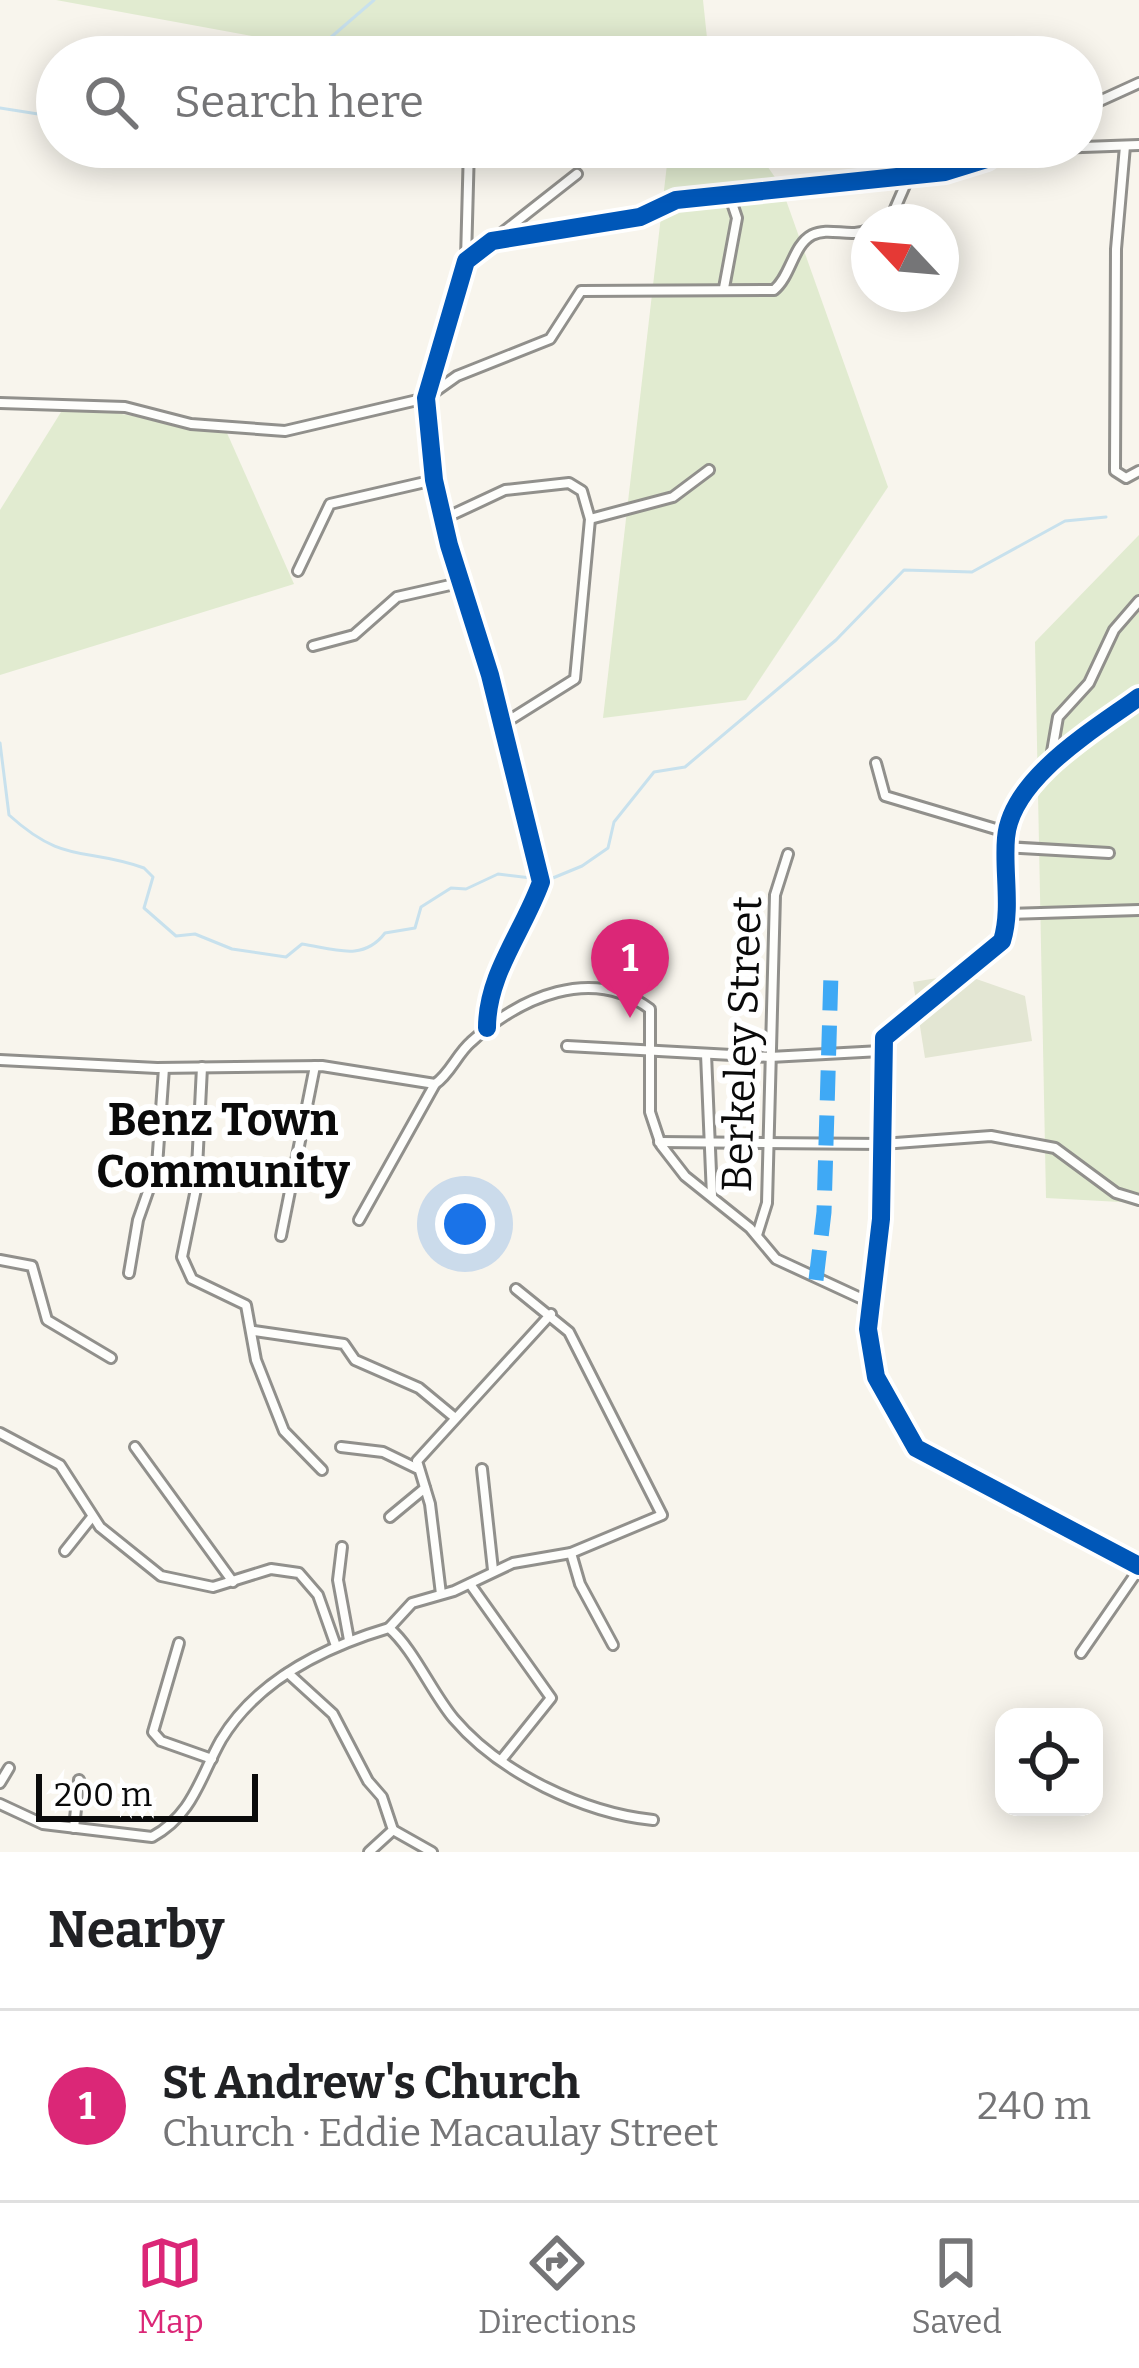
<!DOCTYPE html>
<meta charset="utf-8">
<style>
:root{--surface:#fff;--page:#f2f2f2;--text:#202124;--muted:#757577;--line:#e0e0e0;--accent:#db2777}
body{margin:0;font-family:Bitter,serif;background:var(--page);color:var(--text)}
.controls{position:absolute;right:36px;bottom:36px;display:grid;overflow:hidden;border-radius:24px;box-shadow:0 6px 30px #0003}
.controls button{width:108px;height:108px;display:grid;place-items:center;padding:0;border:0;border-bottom:3px solid var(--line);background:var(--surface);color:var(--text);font:60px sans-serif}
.compass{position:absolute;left:851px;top:204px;width:108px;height:108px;border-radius:50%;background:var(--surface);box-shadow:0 6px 30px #0003;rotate:296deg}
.scale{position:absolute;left:36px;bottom:30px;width:222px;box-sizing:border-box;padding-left:12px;border:6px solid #0a0a0a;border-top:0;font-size:33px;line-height:42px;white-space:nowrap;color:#0a0a0a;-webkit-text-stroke:9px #fff;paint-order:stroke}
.you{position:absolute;left:465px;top:1224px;width:42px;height:42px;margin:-30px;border:9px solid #fff;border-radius:50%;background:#1a73e8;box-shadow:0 0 0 18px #1a73e833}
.badge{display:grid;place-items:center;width:78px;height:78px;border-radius:50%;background:var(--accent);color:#fff;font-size:39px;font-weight:700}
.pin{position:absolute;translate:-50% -99px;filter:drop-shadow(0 3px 6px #0008)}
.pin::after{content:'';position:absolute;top:63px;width:42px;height:36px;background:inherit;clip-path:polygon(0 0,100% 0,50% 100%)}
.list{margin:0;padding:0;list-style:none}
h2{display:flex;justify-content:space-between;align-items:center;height:156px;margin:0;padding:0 48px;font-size:51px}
h2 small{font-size:39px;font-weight:400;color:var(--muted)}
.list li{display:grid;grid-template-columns:78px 1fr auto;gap:36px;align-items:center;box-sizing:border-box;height:192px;padding:0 48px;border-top:3px solid var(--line)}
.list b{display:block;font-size:45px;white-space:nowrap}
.list p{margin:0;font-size:39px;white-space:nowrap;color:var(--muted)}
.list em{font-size:39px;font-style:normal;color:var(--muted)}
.icon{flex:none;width:66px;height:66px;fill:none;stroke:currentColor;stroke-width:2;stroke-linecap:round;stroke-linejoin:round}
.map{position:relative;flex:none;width:1139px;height:1852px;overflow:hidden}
.search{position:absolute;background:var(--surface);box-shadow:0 6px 30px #0003;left:36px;right:36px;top:36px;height:132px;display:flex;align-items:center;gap:30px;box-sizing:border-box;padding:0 42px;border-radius:66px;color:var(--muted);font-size:45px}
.sheet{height:348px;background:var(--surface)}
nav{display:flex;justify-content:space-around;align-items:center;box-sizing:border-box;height:168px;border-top:3px solid var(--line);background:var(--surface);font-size:33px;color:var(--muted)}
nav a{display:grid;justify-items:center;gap:6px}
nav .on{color:var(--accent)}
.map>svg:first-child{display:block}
.green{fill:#e1ebd0}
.cemetery{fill:#e3e6d3}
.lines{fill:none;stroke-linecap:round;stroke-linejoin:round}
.stream{stroke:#c8e1ed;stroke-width:3}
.street-casing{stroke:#91908c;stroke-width:14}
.street{stroke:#fefefc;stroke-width:8}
.quiet{stroke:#3fa9f5;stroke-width:15;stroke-dasharray:30 15;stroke-linecap:butt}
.cycleway-casing{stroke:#fff;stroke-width:26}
.cycleway{stroke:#0057b8;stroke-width:18}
.labels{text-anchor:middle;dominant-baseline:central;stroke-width:12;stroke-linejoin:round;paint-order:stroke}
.street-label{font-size:42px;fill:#0a0a0a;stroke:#fff}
.neighbourhood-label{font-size:45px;font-weight:bold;fill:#0a0a0a;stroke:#fff}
</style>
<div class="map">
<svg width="1139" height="1852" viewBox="0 0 1139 1852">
<rect width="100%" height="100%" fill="#f8f5ed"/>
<!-- green -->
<g class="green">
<polygon points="56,0 703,0 709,57 367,57"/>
<polygon points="669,147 754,147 781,186 888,487 746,700 603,718"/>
<polygon points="66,404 227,433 294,584 0,675 0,510"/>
<polygon points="1139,535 1139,1203 1046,1198 1035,642"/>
</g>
<!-- cemetery -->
<polygon class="cemetery" points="962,974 1025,996 1032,1041 925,1058 913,982"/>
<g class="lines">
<!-- stream -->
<g class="stream">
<polyline points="308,57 374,0"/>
<polyline points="0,108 57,117"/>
<path d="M 0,743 L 9,815 C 64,865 85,847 144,868 L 153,877 L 144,908 L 176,936 L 195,934 L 232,949 L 286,957 L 302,944 C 334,949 363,962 385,933 L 415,928 L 421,907 L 451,888 L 466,889 L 498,874 L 548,880 L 582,866 L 608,848 L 614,822 L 654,772 L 685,767 L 836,640 L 904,570 L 972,572 L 1065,521 L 1106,517"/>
</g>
<!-- street casing -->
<g class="street-casing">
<g id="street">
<polyline points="1082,109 1139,83"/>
<polyline points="1125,146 1116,249 1115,471 1126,478 1139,471"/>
<polyline points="1055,148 1139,145"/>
<polyline points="881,222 893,213 910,174"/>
<polyline points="493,240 577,174"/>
<polyline points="466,259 469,147"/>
<polyline points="724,288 737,218 729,194"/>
<path d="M 0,403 L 125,407 L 191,424 L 285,431 L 426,398 L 457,376 L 550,339 L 581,291 L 774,290 C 791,276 793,245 812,235 C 830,226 851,239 869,229"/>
<polyline points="443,519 505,490 569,483 582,491 590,519 575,679 500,726"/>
<polyline points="590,519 673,497 709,470"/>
<polyline points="298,571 330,504 434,480"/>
<polyline points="313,646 354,635 397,597 459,583"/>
<path d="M 1139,697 C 1095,729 1011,778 1006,838 C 1003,871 1012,909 1002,941 L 884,1038 L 881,1219 L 868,1329 L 876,1377 L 916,1448 L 1139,1566"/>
<polyline points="876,763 885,796 1006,832"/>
<polyline points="1049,769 1058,717 1089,683 1114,630 1139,601"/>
<polyline points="1005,847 1109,853"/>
<polyline points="1005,914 1139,910"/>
<path d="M 487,1028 C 487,974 523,932 541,882 L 490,675 L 449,545 L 434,480 L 426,398 L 466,261 L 492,241 L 640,217 L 676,200 L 945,172 L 987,159 L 1005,147"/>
<polyline points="567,1046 770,1057 881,1051"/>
<polyline points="706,1054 712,1196"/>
<path d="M 0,1060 L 157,1068 L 322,1066 L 435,1084 C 450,1074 457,1054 471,1042 C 520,997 592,965 650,1009 L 650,1112 L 661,1145 L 685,1176 L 750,1228 L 776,1259 L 869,1302"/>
<polyline points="202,1067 196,1189 182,1257 192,1279 246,1305 256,1360 284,1431 322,1470"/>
<polyline points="659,1142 882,1144 991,1136 1055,1148 1116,1193 1139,1200"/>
<polyline points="359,1220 435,1084"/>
<polyline points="757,1235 767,1203 775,895 788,854"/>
<polyline points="281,1236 315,1066"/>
<polyline points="0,1260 32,1266 47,1320 111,1358"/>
<polyline points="129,1273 138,1220 157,1166 164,1068"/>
<polyline points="254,1331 344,1344 355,1360 419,1388 454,1417"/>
<polyline points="0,1433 60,1465 100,1527 161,1576 213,1587 271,1569 299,1573 318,1595 336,1646"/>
<polyline points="135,1447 233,1582"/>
<polyline points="341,1447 383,1452 416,1468"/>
<polyline points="482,1469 493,1570"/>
<polyline points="390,1517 425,1488"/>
<polyline points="342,1547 338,1580 349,1640"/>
<polyline points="65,1551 92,1517"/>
<polyline points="571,1553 580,1584 613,1645"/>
<polyline points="470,1584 551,1698 502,1759"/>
<polyline points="441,1594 430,1504 417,1461 551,1314"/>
<polyline points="389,1628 412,1603 454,1591 513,1563 571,1553 662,1515 569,1332 516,1289"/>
<polyline points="179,1643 153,1732 161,1741 212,1759"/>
<polyline points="1081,1653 1139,1569"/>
<polyline points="288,1673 333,1714 368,1781 382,1797 393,1830 369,1852"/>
<polyline points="0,1783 9,1768"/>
<path d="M 0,1804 L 43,1824 L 152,1837 C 193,1815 200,1777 221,1740 C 257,1680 325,1647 389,1628 C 413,1648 432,1693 454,1719 C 500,1773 584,1813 653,1820"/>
<polyline points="74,1828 79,1780"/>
<polyline points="393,1830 432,1852"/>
</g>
</g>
<!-- street -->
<use href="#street" class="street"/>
<!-- quiet -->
<polyline class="quiet" points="816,1280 824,1212 831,973"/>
<!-- cycleway casing -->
<g class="cycleway-casing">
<g id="cycleway">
<path d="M 1139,697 C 1095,729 1011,778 1006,838 C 1003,871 1012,909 1002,941 L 884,1038 L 881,1219 L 868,1329 L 876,1377 L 916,1448 L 1139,1566"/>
<path d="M 487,1028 C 487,974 523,932 541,882 L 490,675 L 449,545 L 434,480 L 426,398 L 466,261 L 492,241 L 640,217 L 676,200 L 945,172 L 987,159 L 1005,147"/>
</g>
</g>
<!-- cycleway -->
<use href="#cycleway" class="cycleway"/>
</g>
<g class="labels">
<!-- street labels -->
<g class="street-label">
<text transform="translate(742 1044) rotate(-88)">Berkeley Street</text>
</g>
<!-- neighbourhood labels -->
<g class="neighbourhood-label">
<text x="223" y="1120">Benz Town<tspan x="223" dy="52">Community</tspan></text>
</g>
</g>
</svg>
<div class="controls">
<button><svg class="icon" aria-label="locate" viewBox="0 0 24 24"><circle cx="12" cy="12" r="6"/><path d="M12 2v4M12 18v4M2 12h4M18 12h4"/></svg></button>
</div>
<svg class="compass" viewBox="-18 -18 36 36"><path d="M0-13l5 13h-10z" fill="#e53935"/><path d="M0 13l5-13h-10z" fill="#757577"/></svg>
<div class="scale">200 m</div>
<div class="you"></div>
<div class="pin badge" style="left:630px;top:1018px">1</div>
<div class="search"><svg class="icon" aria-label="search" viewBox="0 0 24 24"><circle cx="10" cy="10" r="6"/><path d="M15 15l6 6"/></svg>Search here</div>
</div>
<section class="sheet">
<h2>Nearby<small></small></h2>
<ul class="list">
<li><span class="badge">1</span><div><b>St Andrew's Church</b><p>Church · Eddie Macaulay Street</p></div><em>240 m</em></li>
</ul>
</section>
<nav>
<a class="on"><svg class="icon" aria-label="map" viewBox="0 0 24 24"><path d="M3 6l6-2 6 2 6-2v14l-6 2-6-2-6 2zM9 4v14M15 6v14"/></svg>Map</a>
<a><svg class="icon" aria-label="directions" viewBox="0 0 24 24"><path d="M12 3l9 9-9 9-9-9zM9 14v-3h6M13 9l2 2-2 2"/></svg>Directions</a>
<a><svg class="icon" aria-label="saved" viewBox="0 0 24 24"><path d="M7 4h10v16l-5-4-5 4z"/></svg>Saved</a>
</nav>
